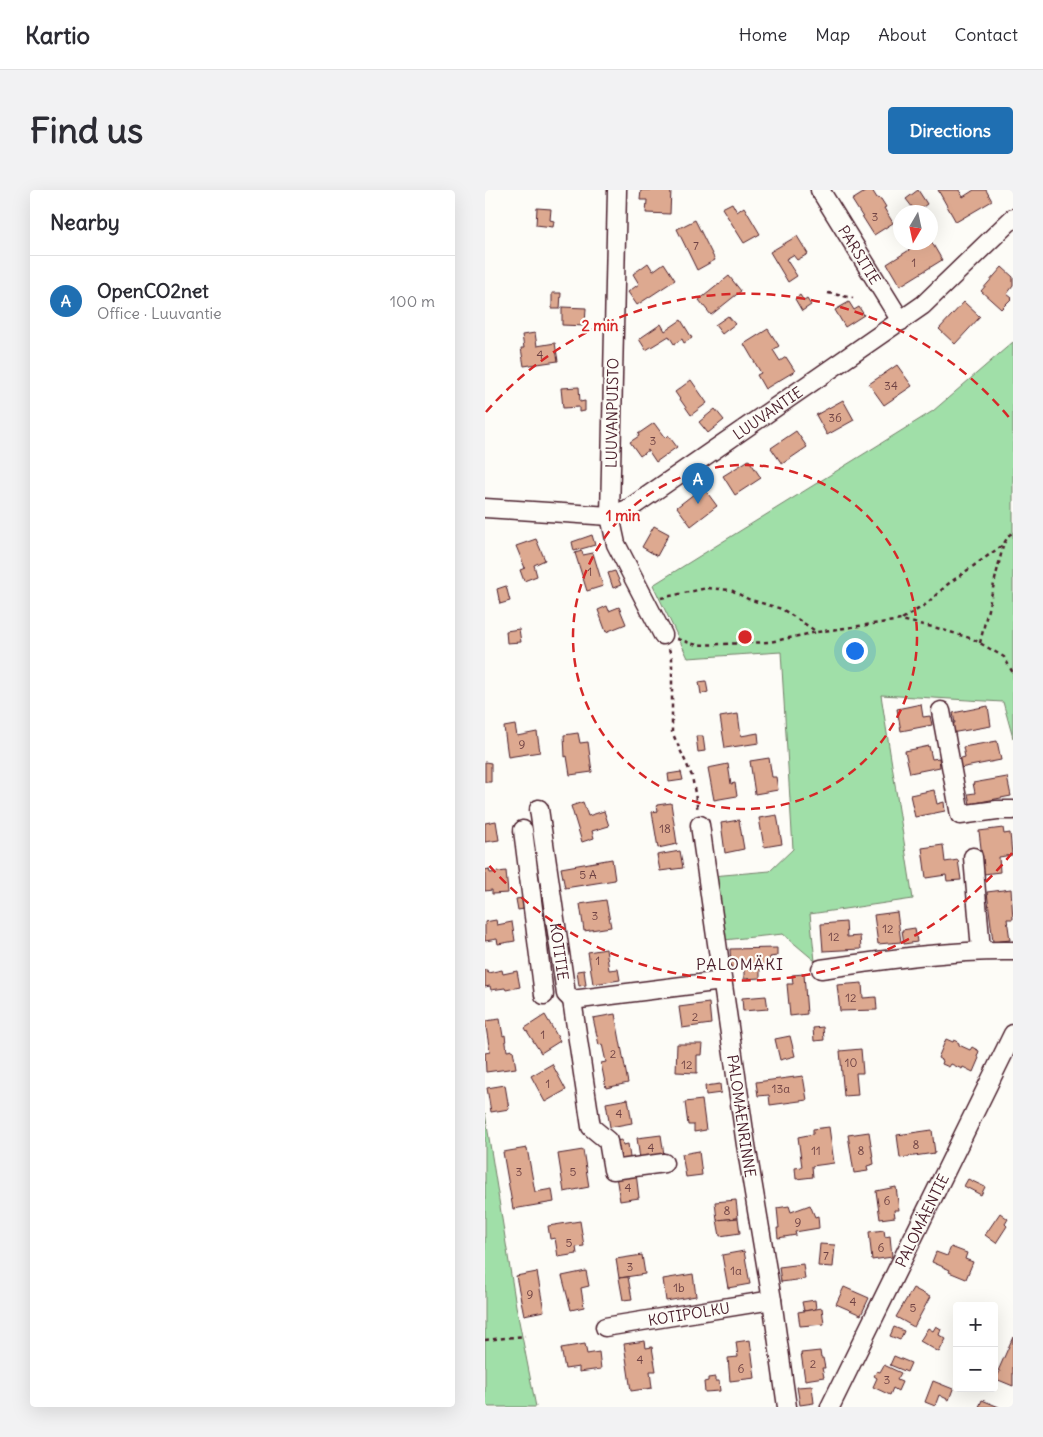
<!DOCTYPE html>
<meta charset="utf-8">
<style>
:root{--surface:#fff;--page:#f2f2f3;--text:#2b2b33;--muted:#7c7c81;--line:#e1e1e2;--accent:#1f6fb2}
body{margin:0;font-family:Delius,sans-serif;background:var(--page);color:var(--text)}
.controls{position:absolute;right:15px;bottom:15px;display:grid;overflow:hidden;border-radius:5px;box-shadow:0 5px 20px #0002}
.controls button{width:45px;height:45px;display:grid;place-items:center;padding:0;border:0;border-bottom:1px solid var(--line);background:var(--surface);color:var(--text);font:25px sans-serif}
.compass{position:absolute;left:408px;top:15px;width:45px;height:45px;border-radius:50%;background:var(--surface);box-shadow:0 5px 20px #0002;rotate:189deg}
.you{position:absolute;left:369px;top:460px;width:18px;height:18px;margin:-12px;border:4px solid #fff;border-radius:50%;background:#1a73e8;box-shadow:0 0 0 8px #1a73e833}
.badge{display:grid;place-items:center;width:32px;height:32px;border-radius:50%;background:var(--accent);color:#fff;font-size:16px;font-weight:700}
.pin{position:absolute;translate:-50% -41px;filter:drop-shadow(0 1px 2px #0008)}
.pin::after{content:'';position:absolute;top:26px;width:18px;height:15px;background:inherit;clip-path:polygon(0 0,100% 0,50% 100%)}
.list{margin:0;padding:0;list-style:none}
h2{display:flex;justify-content:space-between;align-items:center;height:65px;margin:0;padding:0 20px;font-size:21px}
h2 small{font-size:16px;font-weight:400;color:var(--muted)}
.list li{display:grid;grid-template-columns:32px 1fr auto;gap:15px;align-items:center;box-sizing:border-box;height:90px;padding:0 20px;border-top:1px solid var(--line)}
.list b{display:block;font-size:19px;white-space:nowrap}
.list p{margin:0;font-size:16px;white-space:nowrap;color:var(--muted)}
.list em{font-size:16px;font-style:normal;color:var(--muted)}
.map{position:relative;flex:none;width:528px;height:1217px;overflow:hidden;border-radius:5px}
header{display:flex;align-items:center;gap:30px;box-sizing:border-box;height:70px;padding:0 25px;background:var(--surface);border-bottom:1px solid var(--line)}
header strong{font-size:24px}
nav{display:flex;gap:28px;margin-inline-start:auto;font-size:18px}
.intro{display:flex;align-items:center;justify-content:space-between;box-sizing:border-box;height:120px;padding:0 30px}
h1{margin:0;font-size:35px}
.button{padding:12px 22px;border-radius:5px;background:var(--accent);color:#fff;font-size:18px;font-weight:700}
main{display:flex;gap:30px;padding:0 30px}
aside{flex:1;background:var(--surface);border-radius:5px;box-shadow:0 5px 20px #0002}
.map>svg:first-child{display:block}
.green{fill:#a0dfa8;stroke:#757f6a}
.building{fill:#dda990;stroke:#4a1f2b}
.lines{fill:none;stroke-linecap:round;stroke-linejoin:round}
.minor-casing{stroke:#4a1f2b;stroke-width:21}
.path{stroke:#4a1f2b;stroke-width:2.5;stroke-dasharray:4 4;stroke-linecap:butt}
.minor{stroke:#fdfcf7;stroke-width:18}
.ring{fill:none;stroke:#d62828;stroke-width:2.5;stroke-dasharray:9 6}
.labels{text-anchor:middle;dominant-baseline:central;stroke-width:4.5;stroke-linejoin:round;paint-order:stroke}
.number-label{font-size:12px;fill:#6f4244}
.street-label{font-size:15px;fill:#4a1f2b;stroke:#fdfcf7}
.neighbourhood-label{font-size:16px;letter-spacing:1px;fill:#4a1f2b;stroke:#fdfcf7}
.centre{fill:#d62828;stroke:#fdfcf7;stroke-width:2.5}
.ring-label{font-size:15px;text-anchor:middle;font-weight:bold;fill:#d62828;stroke:#fdfcf7;stroke-width:4.5;stroke-linejoin:round;paint-order:stroke}
</style>
<header>
<strong>Kartio</strong>
<nav><a>Home</a><a>Map</a><a>About</a><a>Contact</a></nav>
</header>
<div class="intro"><h1>Find us</h1><a class="button">Directions</a></div>
<main>
<aside>
<h2>Nearby<small></small></h2>
<ul class="list">
<li><span class="badge">A</span><div><b>OpenCO2net</b><p>Office · Luuvantie</p></div><em>100 m</em></li>
</ul>
</aside>
<div class="map">
<svg width="528" height="1217" viewBox="0 0 528 1217">
<rect width="100%" height="100%" fill="#fdfcf7"/>
<filter id="ink" filterUnits="userSpaceOnUse"><feTurbulence type="fractalNoise" baseFrequency=".02" numOctaves="2"/><feDisplacementMap in="SourceGraphic" scale="10" xChannelSelector="R" yChannelSelector="G"/><feConvolveMatrix kernelMatrix="1 2 1 2 8 2 1 2 1" color-interpolation-filters="sRGB"/></filter>
<g filter="url(#ink)">
<!-- green -->
<g class="green">
<polygon points="528,152 528,548 518,512 396,505 428,709 325,724 330,771 298,744 239,750 227,686 285,681 308,659 296,462 203,468 168,395 448,221"/>
<polygon points="0,923 31,1116 51,1217 0,1217"/>
</g>
<!-- building -->
<g class="building">
<polygon points="156,0 186,0 185,24 161,23 162,10 155,10"/>
<polygon points="383,0 387,0 392,8 396,9 401,17 399,18 408,33 389,45 367,10"/>
<polygon points="433,0 442,14 431,22 421,9"/>
<polygon points="453,0 474,0 478,7 489,0 501,0 507,11 471,32"/>
<polygon points="247,13 252,22 259,17 275,44 259,53 237,18"/>
<polygon points="52,18 66,19 65,30 69,31 68,37 51,35"/>
<polygon points="210,30 230,70 212,80 192,39"/>
<polygon points="312,46 323,64 312,70 308,65 301,69 312,86 303,92 285,62"/>
<polygon points="446,51 457,70 415,96 402,74 437,52"/>
<polygon points="163,73 168,81 179,73 190,90 152,115 143,102 154,94 148,84"/>
<polygon points="517,77 528,87 528,96 522,104 527,108 516,119 496,101"/>
<polygon points="244,86 256,101 226,125 214,110"/>
<polygon points="67,103 76,103 75,119 67,119"/>
<polygon points="315,105 319,111 322,109 326,115 317,121 310,109"/>
<polygon points="364,112 369,120 374,117 379,125 360,137 350,120"/>
<polygon points="479,112 495,127 470,154 454,139"/>
<polygon points="77,117 101,118 100,136 77,135"/>
<polygon points="243,126 250,134 237,144 230,135"/>
<polygon points="196,130 207,148 199,153 197,149 189,154 184,146 161,160 154,149 176,134 180,141"/>
<polygon points="283,139 294,156 288,160 295,171 301,167 310,181 280,199 272,185 276,183 259,154"/>
<polygon points="50,143 52,156 70,153 73,171 39,176 36,158 39,158 37,145"/>
<polygon points="412,175 427,196 399,215 384,194"/>
<polygon points="206,190 222,213 206,225 190,202"/>
<polygon points="94,197 95,212 100,211 100,221 94,222 94,217 78,218 76,198"/>
<polygon points="358,210 369,230 342,245 331,225"/>
<polygon points="230,219 239,230 223,243 214,232"/>
<polygon points="169,233 180,248 183,245 192,257 171,272 163,260 155,266 145,252 154,246 153,244"/>
<polygon points="311,241 322,257 297,274 286,258"/>
<polygon points="264,270 276,288 250,305 238,286"/>
<polygon points="218,297 232,316 206,336 192,317"/>
<polygon points="169,336 184,344 172,366 157,357"/>
<polygon points="107,345 110,355 89,361 87,352"/>
<polygon points="51,349 60,370 49,375 52,386 39,391 35,380 40,378 31,356"/>
<polygon points="97,361 98,365 108,363 118,396 102,401 90,363"/>
<polygon points="130,381 136,395 128,398 123,383"/>
<polygon points="21,396 25,411 15,414 12,399"/>
<polygon points="122,416 124,421 134,417 141,434 121,442 113,420"/>
<polygon points="34,439 36,452 22,453 21,441"/>
<polygon points="221,491 223,502 216,504 214,492"/>
<polygon points="436,514 438,527 445,526 447,535 416,541 412,519"/>
<polygon points="503,516 506,536 466,543 464,534 470,533 468,523"/>
<polygon points="253,524 256,546 273,543 274,553 240,558 235,527"/>
<polygon points="30,535 32,546 52,542 55,562 23,567 19,537"/>
<polygon points="93,543 95,553 103,552 107,582 85,585 82,566 80,567 79,545"/>
<polygon points="211,546 218,546 220,561 213,562"/>
<polygon points="512,551 516,570 475,578 473,569 480,567 478,557"/>
<polygon points="444,556 447,569 454,568 455,577 425,583 420,561"/>
<polygon points="284,568 287,587 291,587 293,600 270,604 265,571"/>
<polygon points="0,572 6,573 6,592 0,592"/>
<polygon points="243,574 246,594 250,593 252,606 229,610 223,578"/>
<polygon points="196,582 198,590 184,592 183,584"/>
<polygon points="522,587 526,606 485,614 483,604 490,603 488,593"/>
<polygon points="449,600 452,614 459,612 460,621 430,627 425,605"/>
<polygon points="98,612 103,626 119,621 124,636 107,641 109,648 97,652 86,616"/>
<polygon points="186,613 192,654 173,658 167,622 173,621 172,615"/>
<polygon points="292,625 297,654 279,657 274,628"/>
<polygon points="254,630 259,659 240,663 236,633"/>
<polygon points="11,631 14,650 0,652 0,633"/>
<polygon points="518,638 519,644 525,643 527,665 514,667 515,682 499,684 494,641"/>
<polygon points="458,655 460,672 473,670 476,690 462,691 461,685 441,688 437,658"/>
<polygon points="195,661 198,678 175,681 172,665"/>
<polygon points="127,669 130,690 80,698 76,678"/>
<polygon points="4,679 5,683 21,681 23,703 7,704 7,700 0,701 0,680"/>
<polygon points="526,699 528,729 522,729 525,750 508,752 502,702"/>
<polygon points="38,708 39,719 33,720 31,709"/>
<polygon points="121,710 126,737 99,741 95,714"/>
<polygon points="412,722 416,752 393,754 389,725"/>
<polygon points="11,730 12,735 27,732 30,751 13,754 12,749 0,751 0,732"/>
<polygon points="361,732 362,747 375,746 376,759 338,761 336,734"/>
<polygon points="430,738 432,752 419,754 417,740"/>
<polygon points="292,758 292,766 285,767 285,776 275,776 275,788 259,789 259,778 246,778 245,759"/>
<polygon points="121,759 124,780 133,779 135,790 108,794 103,762"/>
<polygon points="0,780 2,780 3,783 17,780 18,784 32,781 35,797 21,800 20,798 6,800 5,796 0,797"/>
<polygon points="99,780 101,795 94,796 92,781"/>
<polygon points="319,784 322,824 305,826 302,794 308,794 307,785"/>
<polygon points="377,793 378,808 391,807 392,820 355,821 352,795"/>
<polygon points="281,806 283,819 258,821 257,808"/>
<polygon points="224,813 226,834 197,838 194,817"/>
<polygon points="130,824 143,893 121,898 116,873 121,872 117,854 114,855 108,828"/>
<polygon points="60,825 75,851 56,863 40,838"/>
<polygon points="15,829 18,846 20,845 22,861 28,860 31,878 1,882 0,863 5,862 0,831"/>
<polygon points="338,837 339,850 329,851 328,838"/>
<polygon points="305,846 310,866 295,870 290,849"/>
<polygon points="461,849 468,852 469,850 474,853 474,855 485,860 487,857 494,861 492,867 494,868 488,882 478,877 477,879 466,874 464,877 457,874 458,871 453,868"/>
<polygon points="192,854 218,854 217,865 212,865 212,883 191,882"/>
<polygon points="376,859 378,883 371,883 373,905 359,906 355,861"/>
<polygon points="67,874 81,900 60,912 46,886"/>
<polygon points="318,886 322,910 285,915 284,905 273,906 271,892"/>
<polygon points="235,894 236,903 221,905 220,896"/>
<polygon points="20,895 24,919 6,922 2,898"/>
<polygon points="143,909 147,933 125,937 121,913"/>
<polygon points="217,910 221,940 209,942 209,935 203,935 200,912"/>
<polygon points="344,937 349,973 327,976 328,987 311,989 310,978 317,977 313,947 328,944 328,939"/>
<polygon points="447,940 450,963 415,968 412,945"/>
<polygon points="384,942 389,974 382,976 383,981 369,983 363,945"/>
<polygon points="176,945 179,965 155,969 152,948"/>
<polygon points="137,950 138,955 143,954 146,974 134,976 129,951"/>
<polygon points="42,958 50,1002 67,999 69,1012 28,1019 18,962"/>
<polygon points="98,960 104,997 79,1002 73,964"/>
<polygon points="214,961 217,985 201,987 197,964"/>
<polygon points="151,983 154,1008 135,1011 131,986"/>
<polygon points="483,989 500,997 496,1005 479,996"/>
<polygon points="411,997 414,1020 409,1020 410,1027 395,1029 391,1001"/>
<polygon points="251,1010 253,1028 232,1030 230,1012"/>
<polygon points="325,1015 330,1027 333,1026 334,1038 310,1042 311,1045 293,1048 292,1038 294,1038 292,1018 304,1016 306,1022"/>
<polygon points="515,1023 523,1029 520,1034 522,1036 511,1053 500,1045"/>
<polygon points="253,1028 255,1043 235,1046 232,1030"/>
<polygon points="95,1031 99,1056 91,1057 92,1064 73,1067 70,1048 65,1049 63,1036"/>
<polygon points="399,1040 400,1047 405,1046 407,1067 387,1070 384,1042"/>
<polygon points="335,1054 350,1055 348,1077 333,1076"/>
<polygon points="466,1057 482,1063 480,1069 488,1072 481,1089 464,1082 465,1080 447,1072 451,1062 462,1066"/>
<polygon points="259,1061 265,1094 243,1098 237,1065"/>
<polygon points="157,1065 160,1084 134,1088 131,1069"/>
<polygon points="318,1074 320,1089 296,1092 294,1077"/>
<polygon points="101,1081 104,1096 96,1098 99,1117 86,1120 77,1086"/>
<polygon points="52,1082 59,1121 39,1125 31,1086"/>
<polygon points="208,1084 211,1106 181,1111 178,1089"/>
<polygon points="143,1087 147,1109 138,1110 134,1088"/>
<polygon points="359,1097 384,1108 376,1125 351,1114"/>
<polygon points="428,1098 445,1107 429,1137 411,1127"/>
<polygon points="330,1110 331,1119 319,1121 317,1112"/>
<polygon points="337,1118 339,1134 315,1136 313,1122"/>
<polygon points="451,1136 456,1139 454,1145 461,1149 454,1162 435,1151 443,1138 448,1141"/>
<polygon points="409,1137 419,1141 415,1150 405,1146"/>
<polygon points="528,1147 528,1196 511,1189 515,1181 513,1181"/>
<polygon points="265,1150 270,1188 245,1191 243,1168 253,1167 251,1152"/>
<polygon points="160,1151 161,1158 167,1157 171,1181 165,1181 167,1198 146,1201 139,1154"/>
<polygon points="100,1154 102,1164 114,1162 116,1179 94,1182 94,1177 80,1179 76,1158"/>
<polygon points="335,1161 336,1168 338,1168 340,1178 337,1178 339,1187 320,1190 316,1163"/>
<polygon points="409,1166 426,1173 422,1182 405,1175"/>
<polygon points="399,1175 416,1183 412,1190 417,1192 413,1201 408,1198 405,1205 388,1197 392,1188 389,1186 392,1181 395,1182"/>
<polygon points="230,1187 230,1191 234,1191 235,1201 220,1202 219,1192 223,1191 223,1188"/>
<polygon points="448,1191 468,1199 464,1210 454,1205 450,1216 440,1212"/>
<polygon points="327,1196 329,1213 315,1215 312,1197"/>
<polygon points="497,1210 514,1217 494,1217"/>
</g>
<g class="lines">
<!-- minor casing -->
<g class="minor-casing">
<g id="minor">
<polyline points="132,0 125,326 131,354 178,445"/>
<path id="s1" d="M 335,0 L 416,131"/>
<path id="s2" d="M 0,318 L 125,326 L 145,318 L 438,115 L 528,28"/>
<polyline points="456,521 475,625 512,620 528,620"/>
<path id="s3" d="M 54,619 L 81,804 L 87,810 L 237,791"/>
<path id="s4" d="M 215,635 L 261,955 L 287,1110 L 302,1217"/>
<polyline points="38,640 59,805"/>
<polyline points="488,667 496,760"/>
<path d="M 336,779 C 400,770 463,760 528,761"/>
<polyline points="87,810 106,937 123,951 128,980 179,973"/>
<path id="s5" d="M 120,1137 L 287,1110"/>
<path id="s6" d="M 345,1217 L 528,844"/>
</g>
</g>
<!-- path -->
<g class="path">
<polyline points="343,103 368,108"/>
<polyline points="176,408 222,398 246,400 263,409 297,419 332,442 416,430 452,438 488,449 519,467 528,483"/>
<polyline points="417,429 440,415 463,394 518,355 524,345 528,343"/>
<polyline points="192,449 212,455 285,452 332,442"/>
<polyline points="495,453 518,356"/>
<polyline points="184,459 187,468 187,542 207,586 213,621"/>
<polyline points="0,1150 40,1146"/>
</g>
<!-- minor -->
<use href="#minor" class="minor"/>
</g>
</g>
<!-- distance rings -->
<g class="ring">
<circle cx="260" cy="447" r="172"/>
<path d="M527 663A343 343 0 0 1 1 672M1 222A343 343 0 0 1 527 231"/>
</g>
<g class="labels">
<!-- number labels -->
<g class="number-label">
<text x="390" y="26">3</text>
<text x="211" y="55">7</text>
<text x="429" y="72">1</text>
<text x="55" y="164">4</text>
<text x="406" y="195">34</text>
<text x="350" y="227">36</text>
<text x="168" y="250">3</text>
<text x="105" y="381">1</text>
<text x="37" y="554">9</text>
<text x="180" y="638">18</text>
<text x="103" y="684">5 A</text>
<text x="110" y="725">3</text>
<text x="403" y="738">12</text>
<text x="349" y="746">12</text>
<text x="113" y="770">1</text>
<text x="366" y="807">12</text>
<text x="210" y="826">2</text>
<text x="58" y="844">1</text>
<text x="128" y="863">2</text>
<text x="366" y="872">10</text>
<text x="202" y="874">12</text>
<text x="63" y="893">1</text>
<text x="296" y="898">13a</text>
<text x="134" y="923">4</text>
<text x="431" y="954">8</text>
<text x="166" y="957">4</text>
<text x="331" y="960">11</text>
<text x="376" y="960">8</text>
<text x="34" y="981">3</text>
<text x="88" y="981">5</text>
<text x="143" y="997">4</text>
<text x="402" y="1010">6</text>
<text x="242" y="1020">8</text>
<text x="313" y="1032">9</text>
<text x="84" y="1052">5</text>
<text x="396" y="1057">6</text>
<text x="341" y="1065">7</text>
<text x="145" y="1076">3</text>
<text x="251" y="1080">1a</text>
<text x="194" y="1097">1b</text>
<text x="45" y="1104">9</text>
<text x="368" y="1111">4</text>
<text x="428" y="1117">5</text>
<text x="155" y="1169">4</text>
<text x="328" y="1173">2</text>
<text x="256" y="1178">6</text>
<text x="402" y="1189">3</text>
</g>
<!-- street labels -->
<g class="street-label">
<text stroke="none"><textPath href="#s1" startOffset="76">PARSITIE</textPath></text>
<text transform="translate(127 223) rotate(-89)">LUUVANPUISTO</text>
<text stroke="none"><textPath href="#s2" startOffset="314">LUUVANTIE</textPath></text>
<text stroke="none"><textPath href="#s3" startOffset="144">KOTITIE</textPath></text>
<text stroke="none"><textPath href="#s4" startOffset="294">PALOMÄENRINNE</textPath></text>
<text stroke="none"><textPath href="#s6" startOffset="208">PALOMÄENTIE</textPath></text>
<text stroke="none"><textPath href="#s5" startOffset="85">KOTIPOLKU</textPath></text>
</g>
<!-- neighbourhood labels -->
<g class="neighbourhood-label">
<text x="255" y="774">PALOMÄKI</text>
</g>
</g>
<circle cx="260" cy="447" r="8" class="centre"/>
<g class="ring-label">
<text x="115" y="141">2 min</text>
<text x="138" y="331">1 min</text>
</g>
</svg>
<div class="controls">
<button>+</button>
<button>−</button>
</div>
<svg class="compass" viewBox="-18 -18 36 36"><path d="M0-13l5 13h-10z" fill="#e53935"/><path d="M0 13l5-13h-10z" fill="#7c7c81"/></svg>
<div class="you"></div>
<div class="pin badge" style="left:213px;top:314px">A</div>
</div>
</main>
